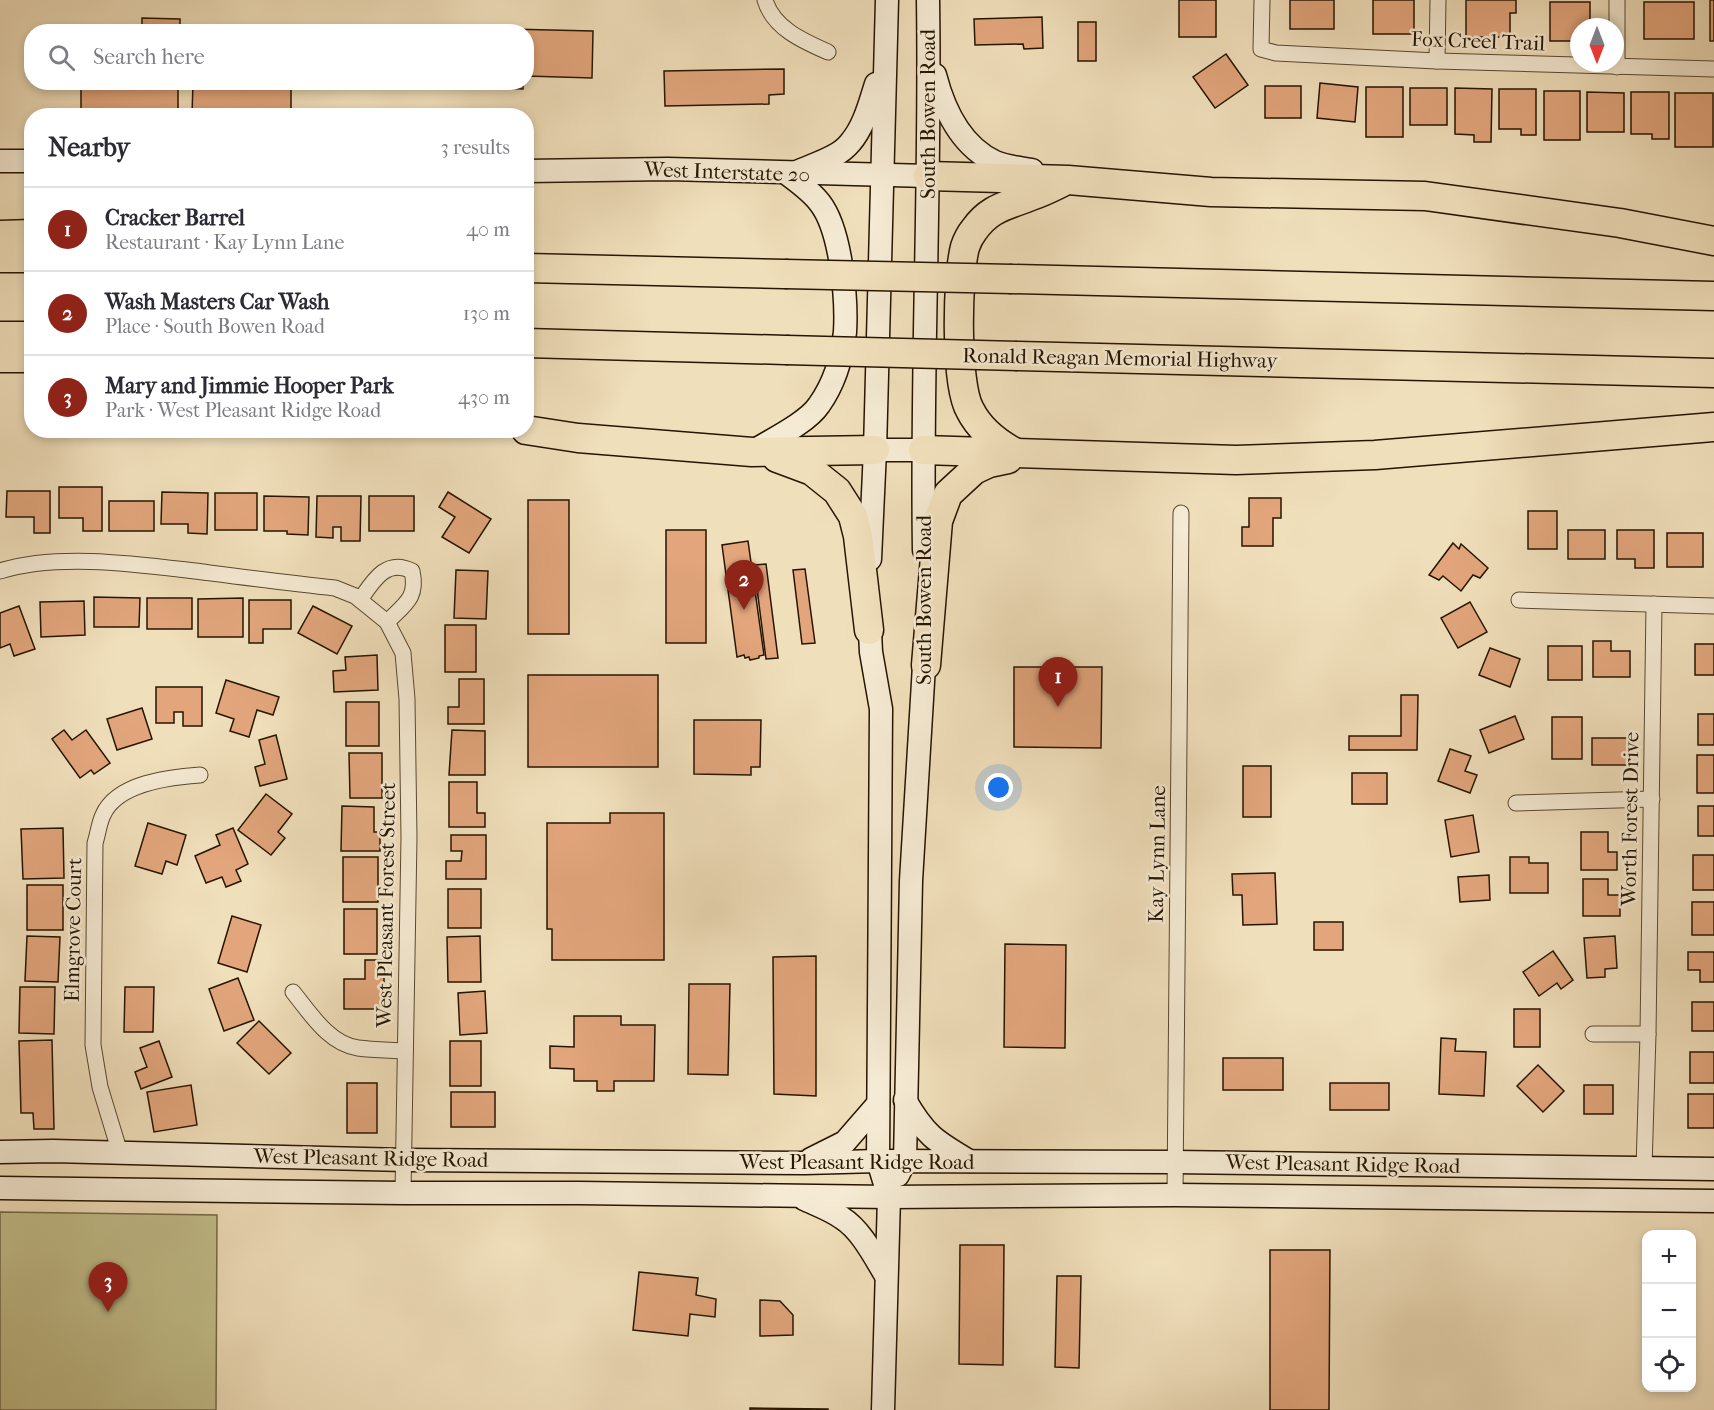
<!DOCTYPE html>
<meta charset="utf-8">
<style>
:root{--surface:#fff;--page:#f2f2f3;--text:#2b2b33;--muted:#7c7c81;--line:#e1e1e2;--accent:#8f2418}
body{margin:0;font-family:"IM FELL French Canon",serif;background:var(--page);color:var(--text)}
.controls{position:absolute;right:18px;bottom:18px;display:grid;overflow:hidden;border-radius:12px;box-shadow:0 3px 9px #0003}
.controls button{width:54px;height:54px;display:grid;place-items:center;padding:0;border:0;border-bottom:2px solid var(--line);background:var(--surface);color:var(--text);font:30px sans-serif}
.compass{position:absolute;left:1570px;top:18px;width:54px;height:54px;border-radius:50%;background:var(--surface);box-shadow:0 3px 9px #0003;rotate:180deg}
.you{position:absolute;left:999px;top:788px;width:21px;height:21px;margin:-15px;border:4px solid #fff;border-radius:50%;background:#1a73e8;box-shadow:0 0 0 9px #1a73e833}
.badge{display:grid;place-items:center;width:39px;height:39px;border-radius:50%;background:var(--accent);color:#fff;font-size:20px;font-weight:700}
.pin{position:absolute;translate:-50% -50px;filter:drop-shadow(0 2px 3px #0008)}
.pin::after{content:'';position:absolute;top:32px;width:21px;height:18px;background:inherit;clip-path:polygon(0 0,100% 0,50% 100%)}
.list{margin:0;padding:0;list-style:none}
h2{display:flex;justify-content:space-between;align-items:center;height:78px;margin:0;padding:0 24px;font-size:26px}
h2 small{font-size:20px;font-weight:400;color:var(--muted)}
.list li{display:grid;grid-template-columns:39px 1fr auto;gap:18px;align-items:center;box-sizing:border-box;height:84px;padding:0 24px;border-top:2px solid var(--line)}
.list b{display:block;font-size:22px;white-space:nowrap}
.list p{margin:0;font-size:20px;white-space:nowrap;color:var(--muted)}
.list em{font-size:20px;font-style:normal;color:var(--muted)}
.icon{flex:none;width:33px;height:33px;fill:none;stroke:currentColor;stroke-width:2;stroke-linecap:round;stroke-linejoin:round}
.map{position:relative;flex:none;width:1714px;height:1410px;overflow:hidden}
.search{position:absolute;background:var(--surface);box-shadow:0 3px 9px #0003;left:24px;top:24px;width:510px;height:66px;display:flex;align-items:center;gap:15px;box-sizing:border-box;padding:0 21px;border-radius:24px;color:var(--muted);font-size:22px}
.panel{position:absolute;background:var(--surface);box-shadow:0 3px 9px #0003;left:24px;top:108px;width:510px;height:330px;border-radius:24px}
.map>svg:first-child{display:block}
.green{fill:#c2bf8b;stroke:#746a46;stroke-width:1.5}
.building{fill:#e2a57c;stroke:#261500;stroke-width:1.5}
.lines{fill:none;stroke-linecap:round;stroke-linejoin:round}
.street-casing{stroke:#58482f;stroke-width:17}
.secondary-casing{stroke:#261500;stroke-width:25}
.highway-casing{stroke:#261500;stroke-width:31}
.street{stroke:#f5ead3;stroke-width:15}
.secondary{stroke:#f5ead3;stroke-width:22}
.highway{stroke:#f0dfbb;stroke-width:28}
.highway-bridge-casing{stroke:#261500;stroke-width:31;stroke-linecap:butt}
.highway-bridge{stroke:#f0dfbb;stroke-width:28}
.labels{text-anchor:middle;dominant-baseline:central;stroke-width:5;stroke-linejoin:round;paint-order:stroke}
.street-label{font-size:21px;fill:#261500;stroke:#f5ead3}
</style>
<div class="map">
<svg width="1714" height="1410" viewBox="0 0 1714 1410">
<rect width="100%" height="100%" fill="#f0dfbb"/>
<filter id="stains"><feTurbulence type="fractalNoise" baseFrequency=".00333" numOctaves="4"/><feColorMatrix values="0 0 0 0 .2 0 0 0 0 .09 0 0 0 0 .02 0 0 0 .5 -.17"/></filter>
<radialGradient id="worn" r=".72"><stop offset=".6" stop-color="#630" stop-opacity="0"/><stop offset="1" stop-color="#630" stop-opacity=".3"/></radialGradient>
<!-- green -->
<polygon class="green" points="0,1212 217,1215 216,1410 0,1410"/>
<!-- building -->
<g class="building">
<rect x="1179" y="0" width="37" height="37"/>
<rect x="1290" y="0" width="44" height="29"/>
<rect x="1373" y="0" width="41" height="34"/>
<polygon points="1466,0 1516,0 1516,13 1510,13 1510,37 1466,37"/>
<rect x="1710" y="0" width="4" height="41"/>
<polygon points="1550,2 1590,2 1590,27 1579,27 1579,41 1550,41"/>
<rect x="1644" y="2" width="50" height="37"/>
<polygon points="1042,17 1043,48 1024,49 1023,44 975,45 974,19"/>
<polygon points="142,18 180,19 180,32 142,32"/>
<rect x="1078" y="22" width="18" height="39"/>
<polygon points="426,27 593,31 592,78 526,76 526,32 426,32"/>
<polygon points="193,29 230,30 230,32 193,32"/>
<rect x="249" y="30" width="43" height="2"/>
<polygon points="1226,54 1248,85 1215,108 1193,77"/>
<polygon points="784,69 784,94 769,95 769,104 665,106 664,71"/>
<polygon points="81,82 178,82 178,116 81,114"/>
<polygon points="193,82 291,82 291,116 192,115"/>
<polygon points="491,82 523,82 523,89 491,88"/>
<polygon points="1320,83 1358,87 1355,122 1317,118"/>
<rect x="1265" y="86" width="36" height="32"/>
<rect x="1366" y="87" width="37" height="50"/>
<rect x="1410" y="88" width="37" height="37"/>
<polygon points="1455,88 1492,89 1491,142 1474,142 1474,135 1455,134"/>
<polygon points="1499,89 1536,89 1536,135 1521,135 1521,129 1499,129"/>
<rect x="1544" y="91" width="36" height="49"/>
<polygon points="1587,92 1624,93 1624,132 1587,132"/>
<polygon points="1631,92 1669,92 1669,139 1652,139 1652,134 1631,134"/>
<rect x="1675" y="93" width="38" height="54"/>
<polygon points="59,487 102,487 102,531 83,531 83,518 59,518"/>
<polygon points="7,491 50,491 50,533 34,533 34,517 6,517"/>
<polygon points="162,492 208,493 207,534 188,533 188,524 161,524"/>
<polygon points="448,492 491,519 469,553 442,537 455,517 439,507"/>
<rect x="215" y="493" width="42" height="37"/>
<polygon points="264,496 309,497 308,535 287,534 287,531 264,531"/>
<polygon points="317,496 361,496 360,541 341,541 341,527 333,527 333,538 316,537"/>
<rect x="369" y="496" width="45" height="35"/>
<polygon points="1249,498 1281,498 1281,518 1273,518 1273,546 1242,546 1242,527 1249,527"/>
<rect x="528" y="500" width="41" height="134"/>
<rect x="109" y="501" width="45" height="30"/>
<rect x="1528" y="511" width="29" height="38"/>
<rect x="666" y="530" width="40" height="113"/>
<rect x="1568" y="530" width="37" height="29"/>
<polygon points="1617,530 1654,530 1654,568 1635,568 1635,559 1617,559"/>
<rect x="1667" y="533" width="36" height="34"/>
<polygon points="748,541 764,655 759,656 759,658 750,660 749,657 745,658 744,655 737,657 722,545"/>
<polygon points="1453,543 1459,549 1461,544 1488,568 1480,578 1473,575 1461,591 1443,576 1439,580 1429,575"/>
<polygon points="766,564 778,658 766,659 754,565"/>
<polygon points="805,569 815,643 802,644 793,570"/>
<polygon points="456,570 488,571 486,619 454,618"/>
<polygon points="94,597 140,598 139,627 94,627"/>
<rect x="147" y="598" width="45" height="31"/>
<polygon points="243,598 243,637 198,637 198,599"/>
<polygon points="249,600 291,600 291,629 263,629 263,643 249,643"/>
<polygon points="84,601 85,635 41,637 40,602"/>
<polygon points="1470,602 1487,632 1458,648 1441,618"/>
<polygon points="19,606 35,649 14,656 10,644 0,648 0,613"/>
<polygon points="313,606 352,626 337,654 298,633"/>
<rect x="445" y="625" width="31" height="47"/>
<polygon points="1593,641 1611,641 1611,651 1630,651 1630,677 1593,677"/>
<rect x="1695" y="644" width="19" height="31"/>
<rect x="1548" y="646" width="34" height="34"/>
<polygon points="1490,648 1520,659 1510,687 1479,675"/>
<polygon points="377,655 378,690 334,692 333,671 346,670 345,657"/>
<polygon points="1014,667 1102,667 1101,748 1014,747"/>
<rect x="528" y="675" width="130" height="92"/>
<polygon points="459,679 484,679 484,724 448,724 448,707 459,707"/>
<polygon points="226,680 279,697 273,715 257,710 249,737 230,731 234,719 216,713"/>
<polygon points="156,687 202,687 202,726 183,726 183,712 174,712 174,723 156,723"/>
<polygon points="1401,695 1418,695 1417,750 1349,750 1349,736 1401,736"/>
<rect x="346" y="702" width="33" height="44"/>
<polygon points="142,708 152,739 117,750 107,719"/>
<rect x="1698" y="714" width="16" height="31"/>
<polygon points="1515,716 1524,739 1489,753 1480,730"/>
<rect x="1552" y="717" width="30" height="42"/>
<polygon points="694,720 761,720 760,767 751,767 751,775 694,774"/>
<polygon points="64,730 72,740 86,730 110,763 94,774 91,770 80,778 52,739"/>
<polygon points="452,730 485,731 485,775 449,775"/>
<polygon points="276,735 287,779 260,786 255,767 265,764 259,740"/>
<rect x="1592" y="738" width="36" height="27"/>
<polygon points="1450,749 1471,756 1465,771 1477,775 1470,793 1438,781"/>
<polygon points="349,753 382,753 382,798 350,798"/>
<rect x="1697" y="755" width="17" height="38"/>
<rect x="1243" y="766" width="28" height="51"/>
<rect x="1352" y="773" width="35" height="31"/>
<polygon points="449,782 477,782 477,813 485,813 485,827 449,827"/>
<polygon points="266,794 292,814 278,832 285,838 271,855 238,830"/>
<polygon points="342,806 374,807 374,832 380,832 380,851 341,851"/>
<rect x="1698" y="806" width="16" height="30"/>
<polygon points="610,813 664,813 664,960 552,960 552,929 547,929 547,823 610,823"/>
<polygon points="1473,815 1479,852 1451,857 1445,820"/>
<polygon points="148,823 186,835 177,865 166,861 162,874 135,866"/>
<polygon points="63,828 64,878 23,879 21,829"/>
<polygon points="233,828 248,864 236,870 241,881 226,887 222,877 206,883 195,856 220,845 216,835"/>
<polygon points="1581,832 1608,832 1608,852 1617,852 1617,870 1581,870"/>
<polygon points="451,835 486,835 486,879 446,879 446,861 461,861 462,851 451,851"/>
<rect x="1693" y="855" width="21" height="35"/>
<rect x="343" y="857" width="35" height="45"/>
<polygon points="1510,857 1529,857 1529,863 1548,863 1548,893 1510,893"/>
<polygon points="1275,873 1277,924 1243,925 1242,895 1233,895 1232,874"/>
<polygon points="1489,875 1490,900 1460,902 1458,877"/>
<polygon points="1583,879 1608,879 1608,895 1620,895 1620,916 1583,916"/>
<rect x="27" y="885" width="36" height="45"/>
<rect x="448" y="889" width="33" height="39"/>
<rect x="1692" y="902" width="22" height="33"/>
<rect x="344" y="909" width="33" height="45"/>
<polygon points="232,916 261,925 247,972 218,963"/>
<rect x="1314" y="922" width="29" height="28"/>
<polygon points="27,936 60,937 58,982 25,981"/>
<polygon points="480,936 481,982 448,982 447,937"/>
<polygon points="1615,936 1617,968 1605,969 1605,977 1587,978 1584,938"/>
<polygon points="1005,944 1066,945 1065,1048 1004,1047"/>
<polygon points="1553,951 1573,980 1561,989 1557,983 1539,996 1523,972"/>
<polygon points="1688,952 1714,952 1714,982 1700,982 1700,970 1688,970"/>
<polygon points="816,956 816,1096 774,1094 773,957"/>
<polygon points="365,960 384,960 384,1009 344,1009 344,979 365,979"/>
<polygon points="238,978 254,1020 224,1031 209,989"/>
<polygon points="689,984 730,984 728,1075 688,1074"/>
<polygon points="20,987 55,987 54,1034 19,1033"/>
<polygon points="125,987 154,987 153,1032 124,1032"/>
<polygon points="485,991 487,1033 460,1035 458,993"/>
<rect x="1692" y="1002" width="22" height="29"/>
<rect x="1514" y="1009" width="26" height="38"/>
<polygon points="574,1016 621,1016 621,1025 655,1025 654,1081 614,1081 614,1091 597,1091 597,1081 574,1081 574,1069 550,1068 550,1046 574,1047"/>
<polygon points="259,1021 291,1053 269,1074 237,1043"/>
<polygon points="1441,1038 1456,1039 1455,1051 1486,1052 1484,1096 1439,1094"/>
<polygon points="52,1040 54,1129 34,1129 33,1113 21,1113 19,1041"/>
<polygon points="159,1041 172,1077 141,1089 135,1072 147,1067 140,1048"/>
<rect x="450" y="1041" width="31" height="45"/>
<rect x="1690" y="1052" width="24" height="31"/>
<rect x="1223" y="1058" width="60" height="32"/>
<polygon points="1538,1065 1564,1091 1543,1112 1517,1086"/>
<rect x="347" y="1083" width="30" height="50"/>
<rect x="1330" y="1083" width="59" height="27"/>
<polygon points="191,1085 197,1125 154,1132 147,1092"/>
<rect x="1584" y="1085" width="29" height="29"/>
<rect x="451" y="1092" width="44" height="35"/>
<rect x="1688" y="1094" width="26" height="34"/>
<polygon points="960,1245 1004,1245 1003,1365 959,1364"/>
<polygon points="1270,1250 1330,1250 1329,1410 1270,1410"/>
<polygon points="639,1272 698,1278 696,1295 716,1299 715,1317 690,1314 688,1336 633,1330"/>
<polygon points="1057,1276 1081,1276 1079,1368 1055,1367"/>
<polygon points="760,1300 780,1301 793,1315 793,1335 760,1336"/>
<polygon points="750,1408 828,1409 828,1410 750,1410"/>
</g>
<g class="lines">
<!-- street casing -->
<g class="street-casing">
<g id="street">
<path d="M 765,0 C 773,28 803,41 828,52"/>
<polyline points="1262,0 1261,49 1276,53 1437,61 1714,69"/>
<polyline points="1617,0 1617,67"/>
<polyline points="1437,61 1438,0"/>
<path d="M 0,571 C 57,553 136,564 195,571 C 242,577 288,583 335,588 L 355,596 L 387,622 L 403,653 L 407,699 L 409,837 L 403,1193"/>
<path d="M 360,600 C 373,581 386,558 412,571 C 418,598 405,604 387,622"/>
<polyline points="1519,600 1714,606"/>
<polyline points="1516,803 1652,799"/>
<path d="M 293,992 C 310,1013 329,1044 358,1048 C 374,1050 390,1050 405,1051"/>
<polyline points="1593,1034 1648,1034"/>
<path d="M 120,1153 L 100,1087 L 93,1045 L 95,843 C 98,834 99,823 103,815 C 117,783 170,777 200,775"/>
<polyline points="1644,1168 1648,1034 1654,604"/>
<polyline points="1175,1195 1181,513"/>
</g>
</g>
<!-- secondary casing -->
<g class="secondary-casing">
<g id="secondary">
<path d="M 935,75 C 944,110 961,146 995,162 C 1007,167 1020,168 1032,170"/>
<polyline points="0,161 32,161"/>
<polyline points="526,171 668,169 928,176"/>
<path d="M 797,172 C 814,164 838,158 850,143 C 864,127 870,103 876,84"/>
<polyline points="875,450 923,450"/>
<path d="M 752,452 C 771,440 807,423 819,405 C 834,384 842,358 845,332 C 847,299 841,230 820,203 C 811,191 798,182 786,173"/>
<path d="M 924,550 C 921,367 931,184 928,0"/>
<polyline points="870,559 875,450 887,0"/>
<polyline points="869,613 871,652 881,709 878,1161 889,1197 883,1410"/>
<path d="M 905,1100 C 925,1135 935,1141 969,1161"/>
<polyline points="0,1152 53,1151 405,1160 805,1163 878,1161 1174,1162 1714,1169"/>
<polyline points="811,1159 845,1142 878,1104"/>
<polyline points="898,1175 905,1161 911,881 925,649"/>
<polyline points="0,1188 403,1193 579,1193 889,1197 1175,1195 1714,1201"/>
<path d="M 804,1199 C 817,1205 831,1210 842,1218 C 861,1230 874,1256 885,1274"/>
</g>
</g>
<!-- highway casing -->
<g class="highway-casing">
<g id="highway">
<polyline points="928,176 1068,180 1211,192 1425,196 1620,223 1714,241"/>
<polyline points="0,235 32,234"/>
<polyline points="0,258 32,258"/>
<polyline points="526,268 785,274"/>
<polyline points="1012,279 1714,296"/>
<polyline points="0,336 32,336"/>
<polyline points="526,343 786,350"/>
<polyline points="1018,356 1714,373"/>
<polyline points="0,358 32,358"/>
<polyline points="526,430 578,438 752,452 875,450"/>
<polyline points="923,450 1236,460 1375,455 1714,427"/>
<path d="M 1016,453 C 997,443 980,430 970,410 C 955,384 957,277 965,247 C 967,241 970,235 974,230 C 990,207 1007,206 1031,196 C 1041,193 1051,188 1061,183"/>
<polyline points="777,458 812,471 837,491 853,516 858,536 869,630"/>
<polyline points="926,665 938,521 948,494 974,470 989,463 1008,459"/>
</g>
</g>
<!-- street -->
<use href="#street" class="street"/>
<!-- secondary -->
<use href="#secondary" class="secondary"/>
<!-- highway -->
<use href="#highway" class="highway"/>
<!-- highway-bridge casing -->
<g class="highway-bridge-casing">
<g id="highway-bridge">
<polyline points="785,274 1012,279"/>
<polyline points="786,350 1018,356"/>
</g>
</g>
<!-- highway-bridge -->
<use href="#highway-bridge" class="highway-bridge"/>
</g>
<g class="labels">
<!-- street labels -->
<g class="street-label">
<text transform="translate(1478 41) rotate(2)">Fox Creel Trail</text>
<text transform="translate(928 114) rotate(-90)">South Bowen Road</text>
<text transform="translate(727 172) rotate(2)">West Interstate 20</text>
<text transform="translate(1120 358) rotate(1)">Ronald Reagan Memorial Highway</text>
<text transform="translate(924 600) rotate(-90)">South Bowen Road</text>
<text transform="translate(1630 819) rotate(-89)">Worth Forest Drive</text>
<text transform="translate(1157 854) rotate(-89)">Kay Lynn Lane</text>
<text transform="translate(386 905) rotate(-89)">West Pleasant Forest Street</text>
<text transform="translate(73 930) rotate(-89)">Elmgrove Court</text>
<text transform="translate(371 1158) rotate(1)">West Pleasant Ridge Road</text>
<text x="857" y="1162">West Pleasant Ridge Road</text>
<text transform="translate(1343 1164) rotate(1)">West Pleasant Ridge Road</text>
</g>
</g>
<rect width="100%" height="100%" filter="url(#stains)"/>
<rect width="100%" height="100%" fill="url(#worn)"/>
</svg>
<div class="controls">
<button>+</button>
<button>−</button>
<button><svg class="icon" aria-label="locate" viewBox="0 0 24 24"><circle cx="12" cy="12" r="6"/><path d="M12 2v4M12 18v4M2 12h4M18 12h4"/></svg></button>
</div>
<svg class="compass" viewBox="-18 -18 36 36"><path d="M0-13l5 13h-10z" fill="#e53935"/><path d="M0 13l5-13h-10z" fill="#7c7c81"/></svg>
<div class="you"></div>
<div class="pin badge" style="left:1058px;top:707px">1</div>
<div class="pin badge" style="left:744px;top:610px">2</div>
<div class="pin badge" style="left:108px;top:1312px">3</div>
<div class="search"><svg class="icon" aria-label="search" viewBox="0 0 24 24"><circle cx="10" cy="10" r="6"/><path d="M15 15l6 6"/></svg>Search here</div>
<section class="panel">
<h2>Nearby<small>3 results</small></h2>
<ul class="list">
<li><span class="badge">1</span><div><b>Cracker Barrel</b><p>Restaurant · Kay Lynn Lane</p></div><em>40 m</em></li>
<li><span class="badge">2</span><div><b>Wash Masters Car Wash</b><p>Place · South Bowen Road</p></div><em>130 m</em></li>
<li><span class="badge">3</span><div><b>Mary and Jimmie Hooper Park</b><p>Park · West Pleasant Ridge Road</p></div><em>430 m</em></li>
</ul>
</section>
</div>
